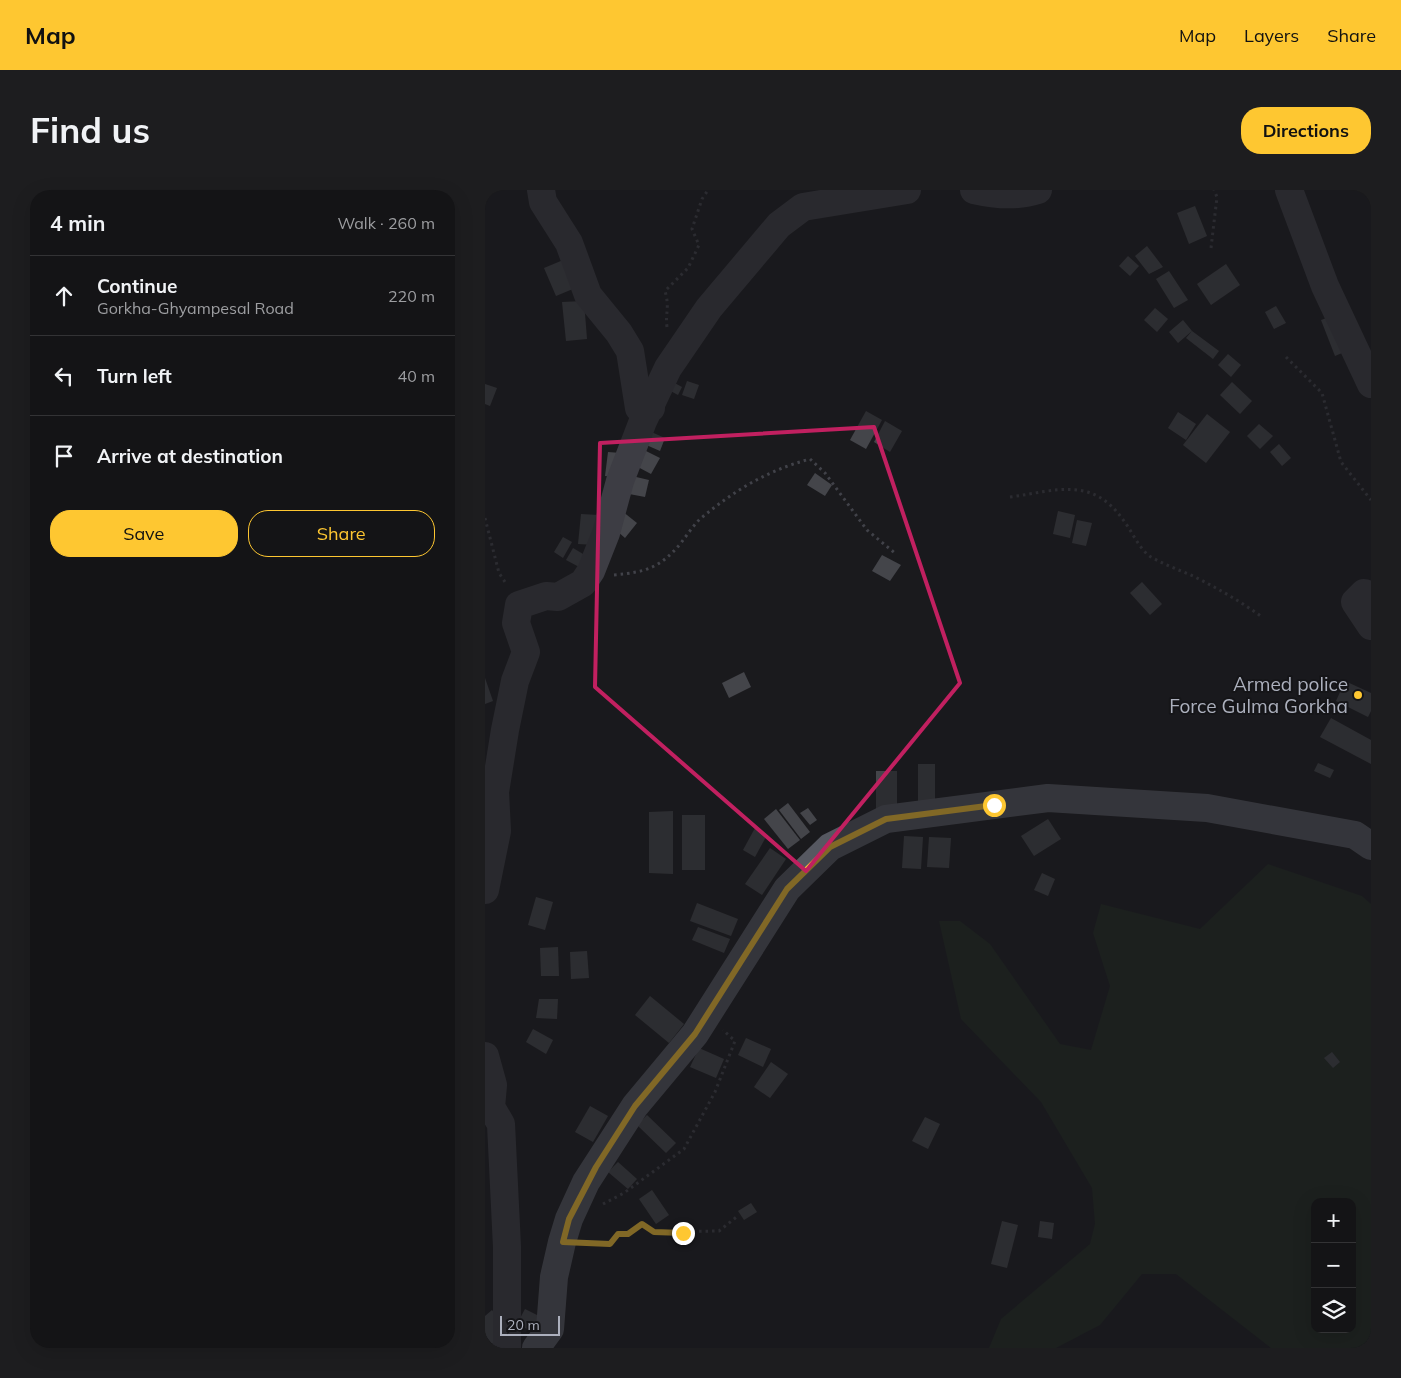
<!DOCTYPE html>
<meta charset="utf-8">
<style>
:root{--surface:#141416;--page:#1d1d1f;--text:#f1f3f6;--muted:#9d9ea1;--line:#333335;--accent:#fec731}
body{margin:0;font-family:Mulish,sans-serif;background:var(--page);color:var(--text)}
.controls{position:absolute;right:15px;bottom:15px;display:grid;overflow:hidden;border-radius:10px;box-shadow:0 5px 20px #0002}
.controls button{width:45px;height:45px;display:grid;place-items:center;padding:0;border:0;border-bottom:1px solid var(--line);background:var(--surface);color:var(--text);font:25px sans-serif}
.scale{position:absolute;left:15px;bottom:12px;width:60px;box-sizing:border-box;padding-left:5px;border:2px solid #acb0bd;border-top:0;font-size:14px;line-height:18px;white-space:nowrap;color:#acb0bd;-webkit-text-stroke:4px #151518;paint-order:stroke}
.stop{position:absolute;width:15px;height:15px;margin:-11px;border:4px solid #fec731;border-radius:50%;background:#fff}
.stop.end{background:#fec731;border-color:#fff;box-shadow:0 1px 5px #0008}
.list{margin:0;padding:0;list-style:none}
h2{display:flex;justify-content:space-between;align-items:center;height:65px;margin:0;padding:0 20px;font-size:21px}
h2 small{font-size:16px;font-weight:400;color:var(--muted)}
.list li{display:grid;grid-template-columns:32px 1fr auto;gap:15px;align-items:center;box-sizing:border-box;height:80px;padding:0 20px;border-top:1px solid var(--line)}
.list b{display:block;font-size:19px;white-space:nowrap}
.list p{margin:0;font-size:16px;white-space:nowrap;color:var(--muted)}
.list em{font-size:16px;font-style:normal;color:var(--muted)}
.actions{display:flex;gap:10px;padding:15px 20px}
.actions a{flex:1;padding:11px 0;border:1px solid var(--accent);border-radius:20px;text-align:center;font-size:18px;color:var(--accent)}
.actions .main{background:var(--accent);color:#111}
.icon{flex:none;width:28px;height:28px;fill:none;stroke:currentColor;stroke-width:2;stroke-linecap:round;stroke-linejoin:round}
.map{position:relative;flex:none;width:886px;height:1158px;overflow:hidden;border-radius:20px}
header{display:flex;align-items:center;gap:30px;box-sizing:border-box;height:70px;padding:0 25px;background:var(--accent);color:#111}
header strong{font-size:24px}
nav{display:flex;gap:28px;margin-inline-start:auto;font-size:18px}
.intro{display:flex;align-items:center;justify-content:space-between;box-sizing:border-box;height:120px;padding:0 30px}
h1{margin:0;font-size:35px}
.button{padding:12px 22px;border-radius:20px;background:var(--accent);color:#111;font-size:18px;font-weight:700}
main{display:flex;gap:30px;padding:0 30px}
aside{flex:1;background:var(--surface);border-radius:20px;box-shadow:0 5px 20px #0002}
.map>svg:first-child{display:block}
.green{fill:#1f2821;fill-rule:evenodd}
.building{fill:#44454a}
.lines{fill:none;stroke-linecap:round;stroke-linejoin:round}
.path{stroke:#414249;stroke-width:3;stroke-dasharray:2.5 4;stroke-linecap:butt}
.minor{stroke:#3d3d44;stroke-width:28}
.major{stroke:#565861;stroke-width:28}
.route{stroke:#fec731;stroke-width:6}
.marked{fill:none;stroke:#c12060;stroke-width:4;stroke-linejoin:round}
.poi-dot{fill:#fec731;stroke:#151518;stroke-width:2}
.labels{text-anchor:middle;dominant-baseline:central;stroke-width:4;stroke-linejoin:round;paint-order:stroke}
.poi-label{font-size:19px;fill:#acb0bd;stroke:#151518;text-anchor:end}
</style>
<header>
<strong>Map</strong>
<nav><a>Map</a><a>Layers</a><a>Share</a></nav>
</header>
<div class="intro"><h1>Find us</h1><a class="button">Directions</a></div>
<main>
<aside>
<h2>4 min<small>Walk · 260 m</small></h2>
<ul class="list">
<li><svg class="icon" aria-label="ahead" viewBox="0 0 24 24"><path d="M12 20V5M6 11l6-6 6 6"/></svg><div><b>Continue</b><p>Gorkha-Ghyampesal Road</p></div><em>220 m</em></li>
<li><svg class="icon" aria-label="left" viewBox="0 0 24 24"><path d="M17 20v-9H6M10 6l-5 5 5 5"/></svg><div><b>Turn left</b></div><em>40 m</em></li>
<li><svg class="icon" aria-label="arrive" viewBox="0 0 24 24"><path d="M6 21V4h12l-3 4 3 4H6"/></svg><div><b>Arrive at destination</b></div></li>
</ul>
<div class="actions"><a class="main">Save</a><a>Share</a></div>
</aside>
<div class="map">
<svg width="886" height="1158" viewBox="0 0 886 1158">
<rect width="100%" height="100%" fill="#1a1a1d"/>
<!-- green -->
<path class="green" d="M 783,674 L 877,706 L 886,714 L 886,1158 L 786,1158 L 691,1084 L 657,1084 L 615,1135 L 571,1158 L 504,1158 L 516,1129 L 605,1054 L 610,1034 L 607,998 L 556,912 L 476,829 L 454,731 L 475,731 L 505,754 L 575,854 L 606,860 L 625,796 L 608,743 L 616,714 L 715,739 ZM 830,1012 L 867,1012 L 867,1139 L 830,1139 Z"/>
<!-- building -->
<g class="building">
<polygon points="710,16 722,46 704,54 692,23"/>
<polygon points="662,56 678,77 664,84 650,66"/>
<polygon points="643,66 654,76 645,86 634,76"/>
<polygon points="83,68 95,96 71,106 59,78"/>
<polygon points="741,74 755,95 726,115 712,94"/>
<polygon points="684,81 703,110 689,118 671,89"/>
<polygon points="99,111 102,149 81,151 77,112"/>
<polygon points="791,116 801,133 789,139 780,122"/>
<polygon points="670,118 683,129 672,142 659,130"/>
<polygon points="850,125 864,160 850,166 836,130"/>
<polygon points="698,130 707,141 734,161 728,169 701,148 707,141 693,153 684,142"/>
<polygon points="743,164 756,175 746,187 733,175"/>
<polygon points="184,190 197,197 193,205 180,198"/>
<polygon points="202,191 214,195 209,209 197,205"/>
<polygon points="747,192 767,211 755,224 735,205"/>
<polygon points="0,194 12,198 5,216 0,214"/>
<polygon points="381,221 397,230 381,259 365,250"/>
<polygon points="693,222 711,234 701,250 683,238"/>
<polygon points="722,224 745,242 721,273 698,255"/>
<polygon points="400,231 417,241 405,262 389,252"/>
<polygon points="774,234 788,246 775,259 762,246"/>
<polygon points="164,241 180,248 175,261 159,254"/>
<polygon points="794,254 806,268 797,276 785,262"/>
<polygon points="159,260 175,268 166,284 151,276"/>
<polygon points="123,262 136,263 133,287 120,286"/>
<polygon points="330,283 347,295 340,306 322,295"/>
<polygon points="147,286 164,290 160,307 144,304"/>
<polygon points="137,321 152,333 140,348 125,335"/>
<polygon points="573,321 590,325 585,348 568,344"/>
<polygon points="96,324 113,325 111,355 93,354"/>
<polygon points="592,330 607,333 601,356 587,353"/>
<polygon points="78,347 87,352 78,368 69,362"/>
<polygon points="88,358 103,367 96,378 81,370"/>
<polygon points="397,365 416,375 405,391 387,381"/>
<polygon points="657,392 677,414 665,425 645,403"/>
<polygon points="259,482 266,497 244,508 237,493"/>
<polygon points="0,488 8,511 0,514"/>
<polygon points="860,491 886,503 886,521 883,527 851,511"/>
<polygon points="846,528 886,550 886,574 835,547"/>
<polygon points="833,573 849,580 845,588 829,581"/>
<rect x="433" y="574" width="17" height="42"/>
<rect x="391" y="581" width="21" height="40"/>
<polygon points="303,613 325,642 316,649 294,620"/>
<polygon points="323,618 332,630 325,635 315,623"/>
<polygon points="291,619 315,650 303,659 279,629"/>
<polygon points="188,621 188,684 164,683 164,622"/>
<rect x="197" y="625" width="23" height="55"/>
<polygon points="563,629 576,649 549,666 536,646"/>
<polygon points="270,638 282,645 270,667 258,660"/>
<polygon points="419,646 438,647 436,679 417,678"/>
<polygon points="444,647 466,648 464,678 442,677"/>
<polygon points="285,658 301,669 277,705 260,694"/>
<polygon points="557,683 570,689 563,706 549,700"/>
<polygon points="51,707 68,712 60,740 43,735"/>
<polygon points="212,713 253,729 246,746 205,731"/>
<polygon points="213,737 245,749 239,763 207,750"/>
<polygon points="73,757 74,786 56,786 55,758"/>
<polygon points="102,761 104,788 86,789 85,762"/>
<polygon points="165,806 199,834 184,853 150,825"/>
<polygon points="54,809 73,809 72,829 51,828"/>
<polygon points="48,839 68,850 61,864 41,852"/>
<polygon points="261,848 286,859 278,877 253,865"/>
<polygon points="214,858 239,869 231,888 205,877"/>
<polygon points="847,862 855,872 848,878 839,868"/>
<polygon points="286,872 303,884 285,908 269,897"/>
<polygon points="105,916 123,926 108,952 90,942"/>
<polygon points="162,925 191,953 181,963 152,935"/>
<polygon points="440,927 455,934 443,959 427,951"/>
<polygon points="133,972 152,989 143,999 123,982"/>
<polygon points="167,1000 184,1025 171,1034 154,1009"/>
<polygon points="266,1013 272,1022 259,1030 253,1021"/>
<polygon points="517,1031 533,1035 522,1078 506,1074"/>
<polygon points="555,1031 569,1033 567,1049 553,1047"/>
<polygon points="40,1119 56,1127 48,1142 32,1134"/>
<polygon points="7,1120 24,1142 7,1154 0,1145 0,1126"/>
</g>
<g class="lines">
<!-- path -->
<g class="path">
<polyline points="726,58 732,7 729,0"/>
<path d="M 182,137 C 180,123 185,118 180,101 L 203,78 L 214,55 L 207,39 L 217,9 L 223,0"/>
<polyline points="801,167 837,203 856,272 886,310"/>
<path d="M 525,307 C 571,301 607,285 639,331 C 648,343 654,359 666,367 C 680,375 694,380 708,386 C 732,398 755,411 777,427"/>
<polyline points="0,328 14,383 22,395"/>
<path d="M 129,385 C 161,382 175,378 196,353 C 202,345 208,336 215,329 C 250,300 281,281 325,269 L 340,283 L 382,340 L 411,364"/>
<polyline points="118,1014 139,1003 199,959 230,902 250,851 238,840"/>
<polyline points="101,1053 125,1054 133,1044 143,1044 157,1034 169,1042 234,1041 254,1025"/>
</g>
<!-- minor -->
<g class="minor">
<polyline points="56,0 58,12 84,53 103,105 134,143 145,161 154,218 166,218"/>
<path d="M 489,0 C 511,5 532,7 553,0"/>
<polyline points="804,0 840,96 886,194"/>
<polyline points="886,405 879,403 870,412 886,436"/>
<polyline points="0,700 12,641 10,602 20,540 30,491 41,462 31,433 34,415 61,406 73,407 98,393 106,381 121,343 135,291 158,231 183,178 224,118 294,35 318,17 422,0"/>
<polyline points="0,866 8,895 6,917 16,934 22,1057 22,1158"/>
</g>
<!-- major -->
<polyline class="major" points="51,1158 65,1139 69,1087 77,1052 84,1029 101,992 150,916 210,844 302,699 345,657 401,629 563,608 722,618 870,645 886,656"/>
</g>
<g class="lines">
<!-- route -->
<polyline class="route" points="198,1043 169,1042 157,1034 143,1044 133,1044 125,1054 78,1052 84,1029 111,977 150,916 210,844 302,699 345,657 401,629 509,615"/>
</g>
<!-- marked area -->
<path d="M0 0H886V1158H0ZM 389,237 L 475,493 L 321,681 L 110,497 L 115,253 Z" fill="#1a1a1d" fill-opacity=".55" fill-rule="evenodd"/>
<path class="marked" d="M 389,237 L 475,493 L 321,681 L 110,497 L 115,253 Z"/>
<!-- markers -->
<circle class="poi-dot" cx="873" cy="505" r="5"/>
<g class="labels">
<!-- poi labels -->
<g class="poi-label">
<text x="863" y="494">Armed police<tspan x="863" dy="22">Force Gulma Gorkha</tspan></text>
</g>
</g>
</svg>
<div class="controls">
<button>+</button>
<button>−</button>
<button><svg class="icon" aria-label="layers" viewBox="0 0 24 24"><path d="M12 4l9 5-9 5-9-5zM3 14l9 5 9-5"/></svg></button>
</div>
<div class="scale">20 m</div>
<div class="stop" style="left:509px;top:615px"></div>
<div class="stop end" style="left:198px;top:1043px"></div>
</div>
</main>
